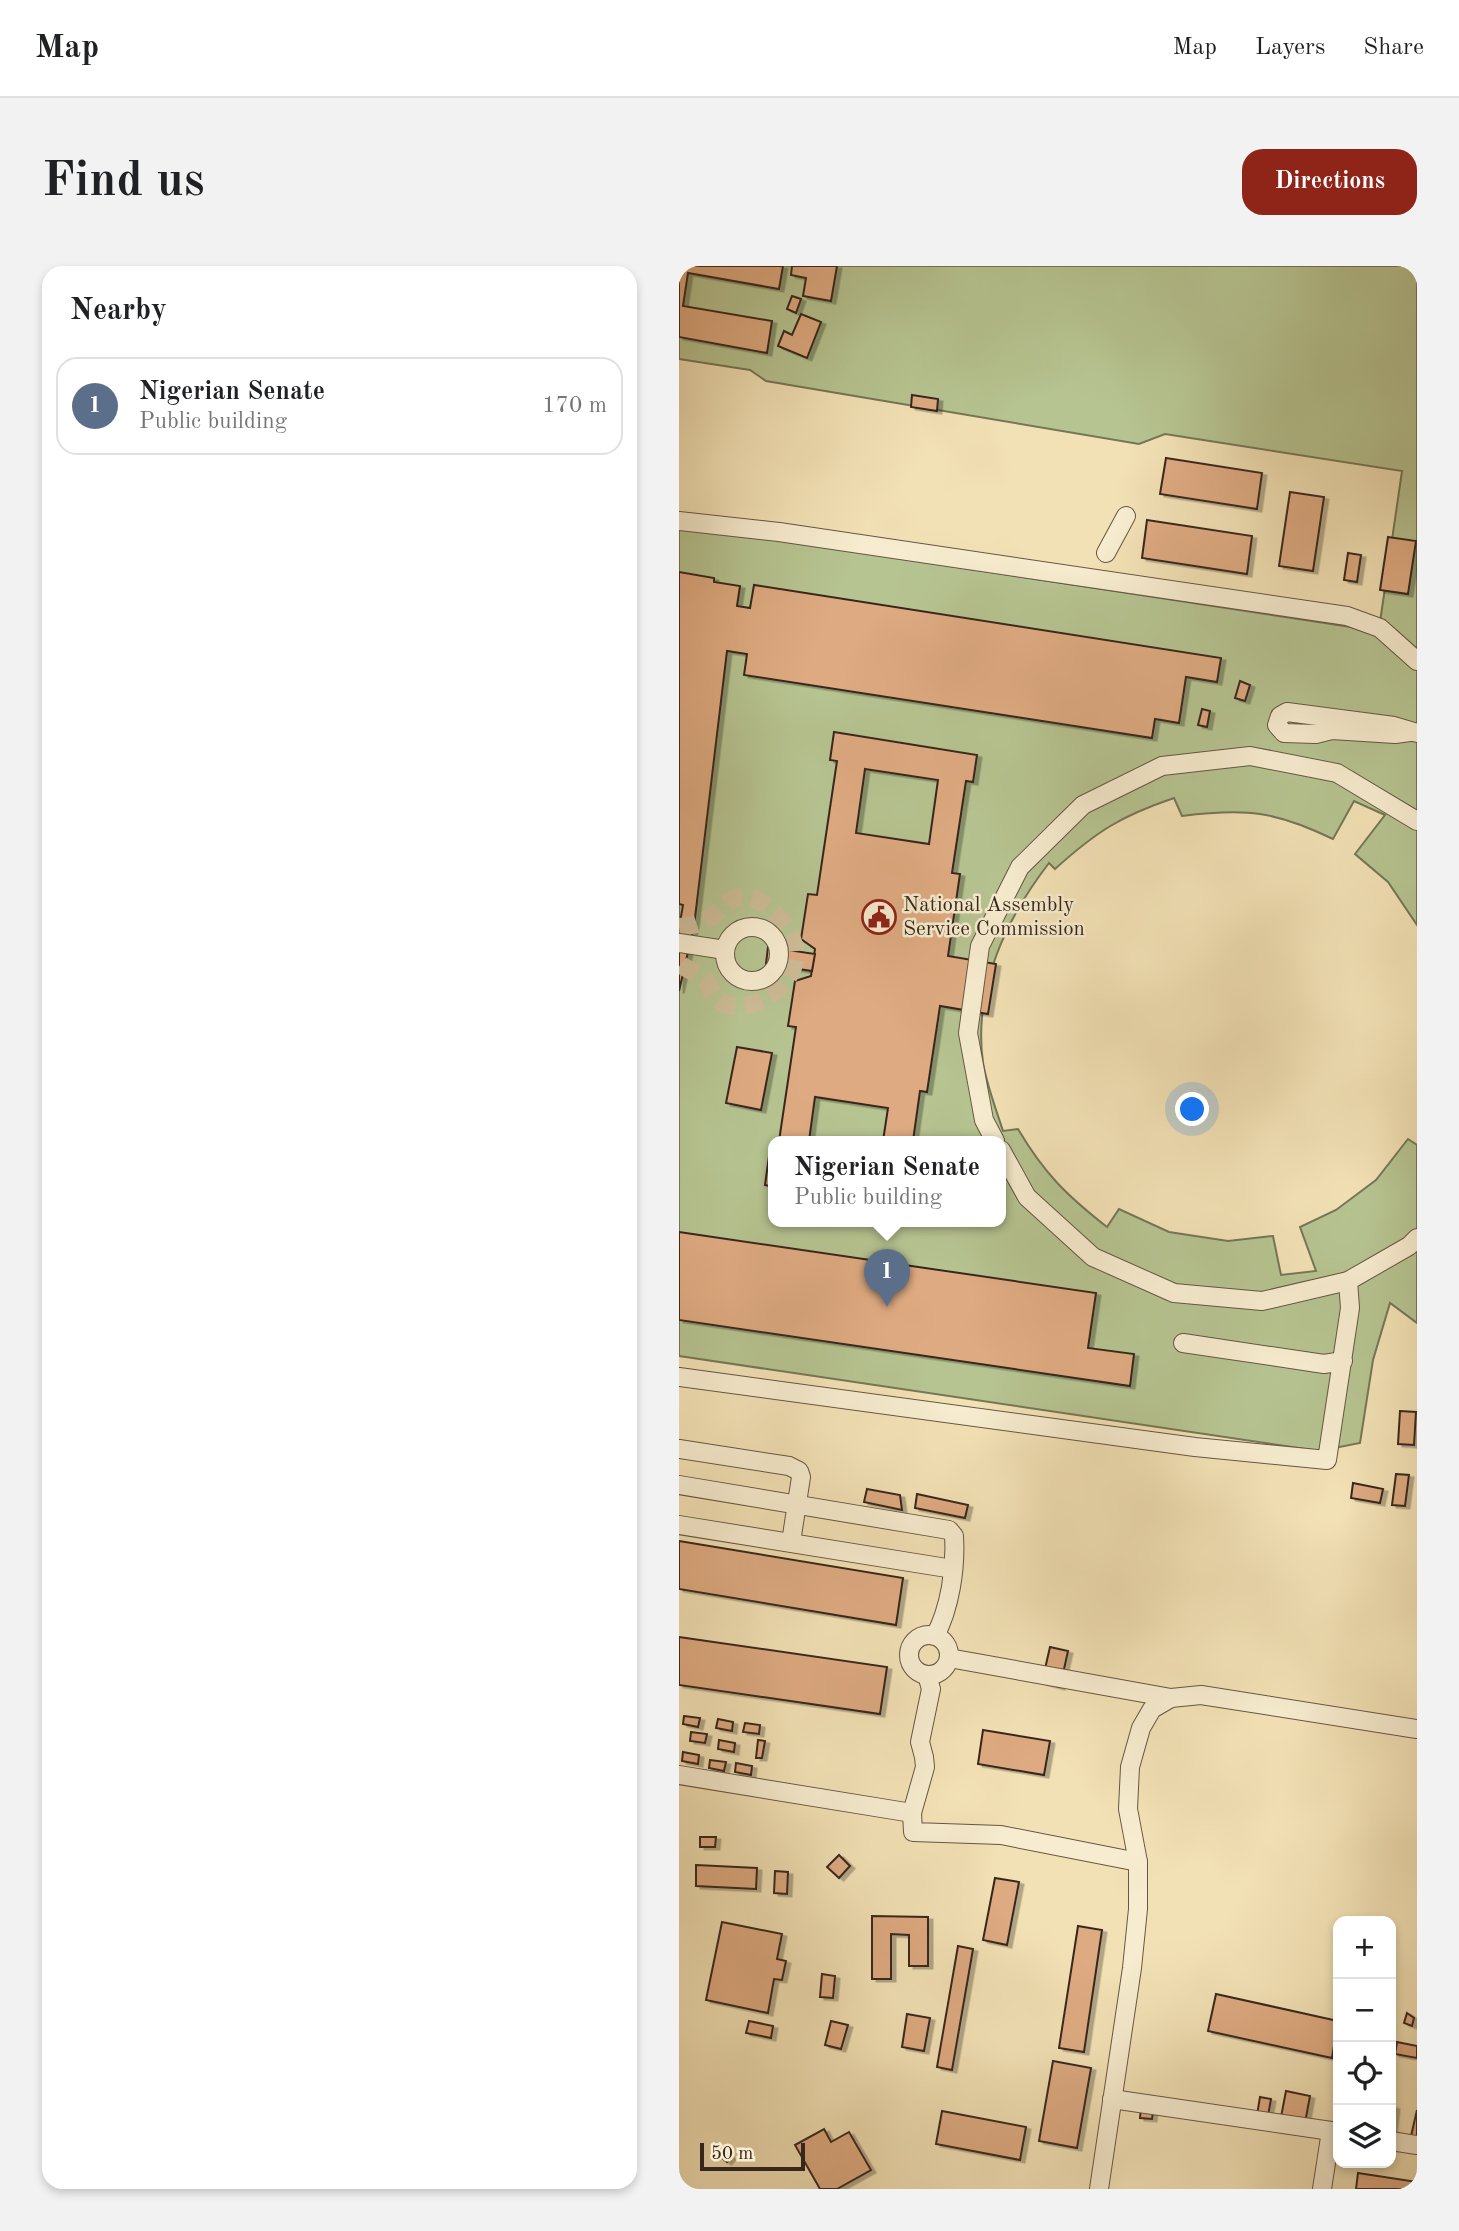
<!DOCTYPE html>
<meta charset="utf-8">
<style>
:root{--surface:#fff;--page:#f2f2f2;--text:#202124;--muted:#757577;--line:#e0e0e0;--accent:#8f2418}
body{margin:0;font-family:"Old Standard TT",serif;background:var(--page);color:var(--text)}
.controls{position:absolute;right:21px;bottom:21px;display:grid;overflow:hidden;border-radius:14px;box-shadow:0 4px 10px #0003}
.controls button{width:63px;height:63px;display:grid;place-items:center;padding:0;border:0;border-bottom:2px solid var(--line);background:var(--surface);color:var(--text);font:35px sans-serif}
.scale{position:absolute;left:21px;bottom:18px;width:105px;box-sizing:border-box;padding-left:7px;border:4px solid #37271d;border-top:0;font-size:19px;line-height:24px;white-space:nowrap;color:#37271d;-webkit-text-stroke:5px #f7eccf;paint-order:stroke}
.you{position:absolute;left:514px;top:844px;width:24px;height:24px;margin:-18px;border:5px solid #fff;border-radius:50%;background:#1a73e8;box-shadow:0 0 0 10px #1a73e833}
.badge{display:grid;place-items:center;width:46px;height:46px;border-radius:50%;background:var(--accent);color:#fff;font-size:23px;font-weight:700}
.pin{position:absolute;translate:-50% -58px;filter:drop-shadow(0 2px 4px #0008)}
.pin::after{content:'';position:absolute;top:37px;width:24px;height:21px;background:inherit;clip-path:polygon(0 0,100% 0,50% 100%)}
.popup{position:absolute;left:89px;top:870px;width:238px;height:91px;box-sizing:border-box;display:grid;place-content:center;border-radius:14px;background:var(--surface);filter:drop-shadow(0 2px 5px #0005);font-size:23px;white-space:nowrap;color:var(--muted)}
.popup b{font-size:26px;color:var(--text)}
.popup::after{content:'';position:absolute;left:50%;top:100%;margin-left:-14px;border:14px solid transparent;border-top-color:var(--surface)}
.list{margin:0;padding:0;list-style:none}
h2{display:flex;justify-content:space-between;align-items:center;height:91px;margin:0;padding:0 28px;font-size:30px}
h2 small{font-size:23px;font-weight:400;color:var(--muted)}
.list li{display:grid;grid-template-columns:46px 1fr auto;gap:21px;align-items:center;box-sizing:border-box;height:98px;margin:0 14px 14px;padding:0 14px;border:2px solid var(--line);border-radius:21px}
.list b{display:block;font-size:26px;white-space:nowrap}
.list p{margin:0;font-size:23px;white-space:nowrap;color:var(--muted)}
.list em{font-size:23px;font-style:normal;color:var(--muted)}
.icon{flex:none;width:38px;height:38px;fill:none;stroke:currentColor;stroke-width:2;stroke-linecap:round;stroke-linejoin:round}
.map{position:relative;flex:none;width:738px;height:1923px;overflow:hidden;border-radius:21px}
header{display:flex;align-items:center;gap:42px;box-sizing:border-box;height:98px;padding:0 35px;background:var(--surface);border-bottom:2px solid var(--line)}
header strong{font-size:33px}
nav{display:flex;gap:38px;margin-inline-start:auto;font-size:24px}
.intro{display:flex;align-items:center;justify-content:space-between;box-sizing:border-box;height:168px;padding:0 42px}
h1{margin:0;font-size:49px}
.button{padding:18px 32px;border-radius:21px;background:var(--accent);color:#fff;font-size:24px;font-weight:700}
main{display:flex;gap:42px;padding:0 42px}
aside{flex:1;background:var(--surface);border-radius:21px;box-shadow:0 4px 10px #0003}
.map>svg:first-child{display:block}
.green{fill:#b6c491;stroke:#767657;stroke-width:2;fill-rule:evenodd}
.building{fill:#deaa81;stroke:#37271d;stroke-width:2;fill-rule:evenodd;filter:url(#shadow)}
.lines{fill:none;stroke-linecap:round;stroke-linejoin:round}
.minor-tunnel{stroke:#cdbc97;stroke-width:18;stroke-dasharray:18 9;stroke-linecap:butt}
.minor-casing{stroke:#665643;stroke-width:20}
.minor{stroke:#f7eccf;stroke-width:18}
.labels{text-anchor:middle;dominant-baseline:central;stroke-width:5;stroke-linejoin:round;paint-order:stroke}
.poi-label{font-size:21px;fill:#37271d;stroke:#f7eccf;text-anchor:start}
</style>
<header>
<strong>Map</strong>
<nav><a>Map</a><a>Layers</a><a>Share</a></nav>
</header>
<div class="intro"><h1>Find us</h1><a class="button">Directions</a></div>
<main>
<aside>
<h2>Nearby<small></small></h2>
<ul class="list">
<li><span class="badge" style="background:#5c6f8a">1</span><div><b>Nigerian Senate</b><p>Public building</p></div><em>170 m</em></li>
</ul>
</aside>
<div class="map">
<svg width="738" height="1923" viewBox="0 0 738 1923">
<defs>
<filter id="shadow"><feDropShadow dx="4.5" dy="2.5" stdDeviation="0" flood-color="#0004"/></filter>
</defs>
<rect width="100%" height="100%" fill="#f2e1b5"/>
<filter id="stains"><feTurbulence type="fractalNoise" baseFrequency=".00286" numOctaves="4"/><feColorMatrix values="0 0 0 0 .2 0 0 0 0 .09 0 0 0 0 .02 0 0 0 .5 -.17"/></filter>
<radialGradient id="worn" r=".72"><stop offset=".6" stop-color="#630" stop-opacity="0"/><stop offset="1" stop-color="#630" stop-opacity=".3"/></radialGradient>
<!-- green -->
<path class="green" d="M 0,0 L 738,0 L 738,659 L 709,616 L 676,588 L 706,549 L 675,535 L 654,573 C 596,545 567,542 503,550 L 495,532 C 442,550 418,565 376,603 L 370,597 C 326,654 294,724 304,797 C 308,820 317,843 324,865 L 339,863 C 365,907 387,929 428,961 L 440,943 L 490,966 L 549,975 L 594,970 L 602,1009 L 637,1005 L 621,961 L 657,944 L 697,914 L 729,873 L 738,879 L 738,1057 L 711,1037 L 694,1094 L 681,1177 L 640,1185 L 0,1090 L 0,262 L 10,260 L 672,361 L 699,370 L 723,205 L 486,168 L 460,178 L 87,115 L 71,104 L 0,93 ZM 94,875 L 322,875 L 322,955 L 94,955 Z"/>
<!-- building -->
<g class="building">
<polygon points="0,0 104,0 100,23 9,7 4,40 93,55 88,87 0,71"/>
<polygon points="113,0 158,0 152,35 124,30 127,12 112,9"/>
<polygon points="113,30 122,33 117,47 108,43"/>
<polygon points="122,48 142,56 128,92 99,80 105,65 113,69"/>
<polygon points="233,129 259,133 258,145 232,141"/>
<polygon points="487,192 583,207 578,243 481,228"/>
<polygon points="611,226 645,231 634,305 600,300"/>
<polygon points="468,254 573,270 568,308 463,292"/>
<polygon points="709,271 737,275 729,328 701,324"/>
<polygon points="669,287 682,289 678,316 665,314"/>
<polygon points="0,306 35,312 35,316 61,320 58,340 71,342 75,319 542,392 538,416 507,411 500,457 476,453 473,472 65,409 68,388 48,385 15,660 0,725 0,662 4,639 0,638"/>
<polygon points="561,415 571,419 566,435 556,432"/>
<polygon points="523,443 531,445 528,461 519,459"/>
<path d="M 155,466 L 298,489 L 294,516 L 287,515 L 273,607 L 281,608 L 269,690 L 317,698 L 309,748 L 261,740 L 248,826 L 241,825 L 234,875 L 204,875 L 209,842 L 136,831 L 130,875 L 100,875 L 117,761 L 109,760 L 116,715 L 132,710 L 136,683 L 122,673 L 129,628 L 138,629 L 158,495 L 151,494 ZM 186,503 L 259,514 L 250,578 L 177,567 Z"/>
<polygon points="89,681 136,688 133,705 87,698"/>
<polygon points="58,781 93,787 82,844 47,837"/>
<polygon points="90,890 94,891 94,921 86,919"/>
<polygon points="0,966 417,1027 409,1082 455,1088 451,1120 0,1054"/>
<polygon points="721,1145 737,1146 735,1179 719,1178"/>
<polygon points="717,1208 730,1209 726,1240 713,1239"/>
<polygon points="674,1217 704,1223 701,1237 672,1232"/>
<polygon points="188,1223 221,1229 223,1244 185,1236"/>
<polygon points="238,1228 289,1239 286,1252 236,1242"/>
<polygon points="0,1275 224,1312 217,1359 0,1323"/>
<polygon points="0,1371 208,1401 201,1448 0,1419"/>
<polygon points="371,1381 389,1385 381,1421 363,1416"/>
<polygon points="5,1450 21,1452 19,1461 4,1458"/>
<polygon points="39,1453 54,1456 53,1465 37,1462"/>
<polygon points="66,1457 81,1459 80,1468 64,1466"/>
<polygon points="304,1464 371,1475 365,1509 299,1498"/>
<polygon points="12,1466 28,1468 26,1477 11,1475"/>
<polygon points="40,1474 56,1477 55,1486 39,1483"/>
<polygon points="79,1474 86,1475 83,1492 77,1492"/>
<polygon points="4,1486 20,1489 19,1498 3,1495"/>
<polygon points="31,1494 47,1496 45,1505 30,1502"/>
<polygon points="57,1497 73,1500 72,1509 56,1506"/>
<polygon points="21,1571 37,1571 36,1581 21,1581"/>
<polygon points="160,1589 171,1600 160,1612 148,1601"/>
<polygon points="17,1599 78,1602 77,1623 17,1620"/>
<polygon points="96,1605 109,1606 108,1628 95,1627"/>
<polygon points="316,1612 340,1616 328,1679 304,1674"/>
<polygon points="193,1650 249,1651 249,1700 230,1700 230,1669 212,1668 212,1713 193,1713"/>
<polygon points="43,1656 103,1668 98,1693 107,1695 103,1714 95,1713 89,1747 27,1734"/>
<polygon points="399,1660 423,1664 405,1786 380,1782"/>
<polygon points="279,1680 294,1683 273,1804 258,1801"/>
<polygon points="143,1708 156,1710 154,1732 141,1731"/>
<polygon points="537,1728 659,1755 653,1792 529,1765"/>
<polygon points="728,1747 735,1752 733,1760 725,1757"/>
<polygon points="228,1748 251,1752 245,1785 223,1781"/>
<polygon points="70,1755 94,1760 92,1772 67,1767"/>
<polygon points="152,1755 169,1759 162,1783 146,1779"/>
<polygon points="718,1776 738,1780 738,1792 716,1788"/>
<polygon points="374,1795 412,1802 398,1882 360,1875"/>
<polygon points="607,1825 631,1830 626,1857 602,1851"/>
<polygon points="463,1830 476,1831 473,1853 461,1852"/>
<polygon points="581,1831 592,1833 589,1850 578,1849"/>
<polygon points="712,1840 716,1841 713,1867 712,1867"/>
<polygon points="738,1844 738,1872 732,1870"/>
<polygon points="263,1845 347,1861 341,1894 257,1878"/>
<polygon points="145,1863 152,1876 170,1866 192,1904 158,1923 141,1923 116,1879"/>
<polygon points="46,1886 52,1891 48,1896 42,1891"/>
<polygon points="679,1907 738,1916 738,1923 677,1923"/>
</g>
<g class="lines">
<!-- minor-tunnel -->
<path class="minor-tunnel" d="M 0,661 C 13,660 24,657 35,649 C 46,641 50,630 66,631 C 79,632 89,640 98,649 C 108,660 118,677 116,693 C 113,722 69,752 42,736 C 33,731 32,722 27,715 C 21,707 7,704 0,697"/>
<!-- minor casing -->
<g class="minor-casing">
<g id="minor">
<polyline points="0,255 100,266 668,350 701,362 738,395"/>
<polyline points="427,287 447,250"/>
<polyline points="731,466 716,468 653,464 637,468 605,467 598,459 601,450 608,446 715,460 738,467"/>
<circle cx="73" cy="688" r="27"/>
<polyline points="0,677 46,684"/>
<polyline points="316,875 305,854 289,767 301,680 341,601 404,539 483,500 571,490 658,507 738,555"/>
<polyline points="322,884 348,931 414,991 495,1027 583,1035 669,1015 730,980 738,972"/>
<polyline points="504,1077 645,1098 664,1095"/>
<polyline points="0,1111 516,1181 648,1194 671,1042 669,1015"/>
<polyline points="0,1183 110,1200 120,1205 122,1211 112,1276"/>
<path d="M 0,1219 L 270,1264 L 275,1270 C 277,1302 271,1342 256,1370"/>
<polyline points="0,1259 274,1303"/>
<circle cx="250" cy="1389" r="20"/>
<polyline points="270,1392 492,1432"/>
<polyline points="0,1509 233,1547 246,1501 245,1491 241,1476 252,1423 248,1409"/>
<polyline points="233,1547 234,1566 322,1569 459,1596"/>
<polyline points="433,1833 659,1866"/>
<polyline points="712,1875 738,1879"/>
<polyline points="420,1923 453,1702 459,1643 459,1596 449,1543 451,1501 462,1462 473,1443 492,1432 522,1429 738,1463"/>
<polyline points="643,1923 652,1865"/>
</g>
</g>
<!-- minor -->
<use href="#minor" class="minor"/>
</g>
<!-- icons -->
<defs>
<g id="civic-ring" transform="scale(1.75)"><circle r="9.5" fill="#f7eccf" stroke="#8f2418" stroke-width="1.5"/><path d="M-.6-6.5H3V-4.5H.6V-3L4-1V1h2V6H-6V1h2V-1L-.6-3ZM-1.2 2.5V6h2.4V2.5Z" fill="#8f2418"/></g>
</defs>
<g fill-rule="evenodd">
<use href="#civic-ring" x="200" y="651"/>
</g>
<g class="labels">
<!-- poi labels -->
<g class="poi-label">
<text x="224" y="639">National Assembly<tspan x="224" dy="24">Service Commission</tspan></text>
</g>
</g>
<rect width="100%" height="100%" filter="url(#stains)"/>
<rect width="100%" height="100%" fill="url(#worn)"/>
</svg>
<div class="controls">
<button>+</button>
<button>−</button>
<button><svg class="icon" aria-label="locate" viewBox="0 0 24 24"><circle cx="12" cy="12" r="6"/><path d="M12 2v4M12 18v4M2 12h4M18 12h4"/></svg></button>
<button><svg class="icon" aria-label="layers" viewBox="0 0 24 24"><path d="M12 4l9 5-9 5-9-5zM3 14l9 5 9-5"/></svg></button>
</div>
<div class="scale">50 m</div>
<div class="you"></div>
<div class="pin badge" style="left:208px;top:1041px;background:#5c6f8a">1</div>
<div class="popup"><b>Nigerian Senate</b>Public building</div>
</div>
</main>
